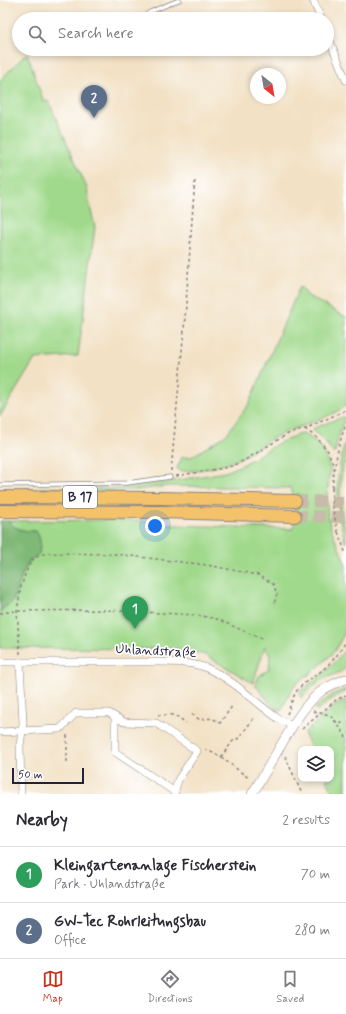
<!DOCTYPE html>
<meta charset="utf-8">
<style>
:root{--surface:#fff;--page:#f7f7f7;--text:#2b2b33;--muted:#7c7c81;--line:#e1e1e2;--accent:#c8321e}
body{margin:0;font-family:Mynerve,sans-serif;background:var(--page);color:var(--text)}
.controls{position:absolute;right:12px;bottom:12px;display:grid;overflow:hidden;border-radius:8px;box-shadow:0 2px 6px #0003}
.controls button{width:36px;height:36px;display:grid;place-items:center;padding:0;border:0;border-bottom:1px solid var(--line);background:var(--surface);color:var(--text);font:20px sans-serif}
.compass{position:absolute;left:250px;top:68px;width:36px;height:36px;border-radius:50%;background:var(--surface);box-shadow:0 2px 6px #0003;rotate:149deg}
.scale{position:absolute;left:12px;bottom:10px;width:72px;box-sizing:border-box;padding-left:4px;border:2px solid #22223b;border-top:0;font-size:11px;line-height:14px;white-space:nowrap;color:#22223b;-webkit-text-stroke:3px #fff;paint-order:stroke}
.you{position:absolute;left:155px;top:526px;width:14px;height:14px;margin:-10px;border:3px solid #fff;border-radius:50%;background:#1a73e8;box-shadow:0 0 0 6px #1a73e833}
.badge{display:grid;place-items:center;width:26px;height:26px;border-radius:50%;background:var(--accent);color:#fff;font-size:13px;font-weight:700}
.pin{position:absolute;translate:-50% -33px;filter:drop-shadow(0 1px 2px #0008)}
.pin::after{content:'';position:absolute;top:21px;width:14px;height:12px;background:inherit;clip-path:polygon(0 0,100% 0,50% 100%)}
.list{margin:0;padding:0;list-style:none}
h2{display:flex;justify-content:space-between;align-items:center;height:52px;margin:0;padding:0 16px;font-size:17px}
h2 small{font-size:13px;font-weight:400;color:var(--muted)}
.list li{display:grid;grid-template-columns:26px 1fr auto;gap:12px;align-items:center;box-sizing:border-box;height:56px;padding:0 16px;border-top:1px solid var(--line)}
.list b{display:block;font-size:15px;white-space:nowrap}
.list p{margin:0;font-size:13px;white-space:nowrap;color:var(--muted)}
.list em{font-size:13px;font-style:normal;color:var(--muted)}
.icon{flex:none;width:22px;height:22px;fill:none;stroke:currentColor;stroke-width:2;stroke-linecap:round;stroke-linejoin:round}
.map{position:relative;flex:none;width:346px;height:794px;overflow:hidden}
.search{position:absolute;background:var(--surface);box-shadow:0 2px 6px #0003;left:12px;right:12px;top:12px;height:44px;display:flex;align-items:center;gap:10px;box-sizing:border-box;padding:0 14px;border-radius:22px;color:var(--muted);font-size:15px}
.sheet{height:164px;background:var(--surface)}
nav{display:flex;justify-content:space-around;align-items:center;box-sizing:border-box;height:56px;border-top:1px solid var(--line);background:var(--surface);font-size:11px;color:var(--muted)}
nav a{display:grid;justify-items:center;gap:2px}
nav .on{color:var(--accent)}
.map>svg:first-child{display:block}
.green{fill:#a0d98b;stroke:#617e63}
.forest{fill:#80b977;stroke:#516e59}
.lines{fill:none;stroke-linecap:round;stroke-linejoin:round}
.trunk-tunnel{stroke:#c8bba9;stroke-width:12;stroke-dasharray:12 6;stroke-linecap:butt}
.service-casing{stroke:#8a8280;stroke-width:5}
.minor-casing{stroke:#8a8280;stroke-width:8}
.tertiary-casing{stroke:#8a8280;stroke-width:10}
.trunk-casing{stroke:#8a8280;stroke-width:14}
.path{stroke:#8a8280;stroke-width:1.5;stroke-dasharray:3 3;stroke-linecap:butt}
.service{stroke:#fff;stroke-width:3.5}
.minor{stroke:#fff;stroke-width:7}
.tertiary{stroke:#fff;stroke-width:9}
.trunk{stroke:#f3c26a;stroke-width:12}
.path-bridge{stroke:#8a8280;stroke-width:1.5;stroke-dasharray:3 3;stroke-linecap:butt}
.labels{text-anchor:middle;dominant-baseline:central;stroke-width:3.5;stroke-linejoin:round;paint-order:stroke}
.shield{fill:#fff;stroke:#646476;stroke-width:1}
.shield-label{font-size:13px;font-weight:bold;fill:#22223b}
.street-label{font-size:14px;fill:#22223b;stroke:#fff}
</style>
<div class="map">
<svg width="346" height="794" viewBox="0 0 346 794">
<rect width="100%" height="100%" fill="#fff"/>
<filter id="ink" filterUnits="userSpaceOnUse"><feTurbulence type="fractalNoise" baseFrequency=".025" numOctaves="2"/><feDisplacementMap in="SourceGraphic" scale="8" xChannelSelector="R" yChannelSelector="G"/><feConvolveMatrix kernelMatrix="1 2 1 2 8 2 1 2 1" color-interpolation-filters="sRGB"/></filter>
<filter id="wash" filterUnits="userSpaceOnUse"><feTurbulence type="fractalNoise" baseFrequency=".012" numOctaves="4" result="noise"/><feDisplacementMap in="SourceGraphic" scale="16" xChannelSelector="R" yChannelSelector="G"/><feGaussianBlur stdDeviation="0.9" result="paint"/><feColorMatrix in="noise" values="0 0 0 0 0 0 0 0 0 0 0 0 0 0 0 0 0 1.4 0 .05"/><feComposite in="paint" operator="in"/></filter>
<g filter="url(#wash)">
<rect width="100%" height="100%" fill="#f2e1c4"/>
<!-- green -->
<g class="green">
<polygon points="27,53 43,100 49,102 87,188 89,202 95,227 78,356 35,359 0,416 0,80"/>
<path d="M 300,286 L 308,296 L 346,317 L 346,406 C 325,420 301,425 279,435 C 266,441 254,451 242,457 C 225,466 198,472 179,471 L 177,468 L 180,462 L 182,457 L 191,457 L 226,435 L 249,404 Z"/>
<path d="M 343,417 L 345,418 C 340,430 337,441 335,453 L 333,453 L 325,441 L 312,430 L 314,428 Z"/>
<path d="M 302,434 L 306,435 L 315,441 L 323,449 L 329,465 L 330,471 L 327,496 L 327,508 L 330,526 L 346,565 L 346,630 L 336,649 L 330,656 L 316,669 L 301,680 L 293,687 L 288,696 L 282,710 L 275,709 L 255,685 L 259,676 L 269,669 L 270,655 L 265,646 L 253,683 L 205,655 L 182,649 L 0,648 L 0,611 L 13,601 L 23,573 L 30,560 L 39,554 L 36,531 C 23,531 16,530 8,521 L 130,520 L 173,525 L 293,529 C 297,514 295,502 291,488 L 168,486 L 135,490 L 113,491 L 41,490 L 39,488 L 119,488 L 174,481 L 225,472 L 242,465 L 277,444 L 297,435 Z"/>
<path d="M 346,439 L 346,458 L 343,467 L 341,479 L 340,499 L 343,520 L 346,530 L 346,543 C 344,538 343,533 342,528 C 334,496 337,470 346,439 Z"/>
<path d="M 346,648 L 346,668 C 339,674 331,675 323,679 C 314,684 308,691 301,698 L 299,694 L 300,692 C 316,678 334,667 346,648 Z"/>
<path d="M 346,689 L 346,692 C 340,694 333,698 328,702 C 324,705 322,708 317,710 L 315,708 L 333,694 Z"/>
<polygon points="346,700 346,794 334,794 326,779 331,779 331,749 312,749 304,733 336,705"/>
</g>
<!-- forest -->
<path class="forest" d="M 0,521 L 8,521 C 16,530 23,531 36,531 C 42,540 40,544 39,554 L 30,560 L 23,573 L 13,601 L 0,611 Z"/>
</g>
<g filter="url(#ink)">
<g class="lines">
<!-- trunk-tunnel -->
<g class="trunk-tunnel">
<polyline points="295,501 346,502"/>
<polyline points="295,516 346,517"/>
</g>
<!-- service casing -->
<g class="service-casing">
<g id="service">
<polyline points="141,19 150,12 179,0"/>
<polyline points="0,485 127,483 170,477"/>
</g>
</g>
<!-- minor casing -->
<g class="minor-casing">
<g id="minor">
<polyline points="313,0 321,19"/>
<polyline points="327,34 346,80"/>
<path d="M 0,662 L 158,662 C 173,662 189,662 204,667 C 232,678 252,700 276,717 C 281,721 287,723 292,726"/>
<polyline points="20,662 23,723 20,746 21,794"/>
<polyline points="115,717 115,752 175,792"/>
<polyline points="0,732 60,729 76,713 109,713 124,722 156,723 197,751 178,780 174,794"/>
</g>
</g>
<!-- tertiary casing -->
<g class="tertiary-casing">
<path id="tertiary" d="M 252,794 C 264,775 275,755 287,735 C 296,720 305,705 319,693 C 327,686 336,683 346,679"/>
</g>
<!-- trunk casing -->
<g class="trunk-casing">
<g id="trunk">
<polyline points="0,497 160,498 295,501"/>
<polyline points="0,511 160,512 295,516"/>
</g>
</g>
<!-- path -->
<g class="path">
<polyline points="305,429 316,437 328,451 334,466"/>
<polyline points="171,471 185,318 195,178"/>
<polyline points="176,476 223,468 232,466 245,460 276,441 288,434 305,429 346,410"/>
<path d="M 332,488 C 334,466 338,445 346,424"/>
<polyline points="338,532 346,554"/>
<polyline points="0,613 17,611 106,610 197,615 217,619 264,640"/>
<polyline points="20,654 17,611 21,587 26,572 31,561 40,555 48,553 114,554 207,565 248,573 258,575 273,584 277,594 274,604"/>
<path d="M 313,711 C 318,713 321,713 326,714 C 335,717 341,730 346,737"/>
<path d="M 192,714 L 200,720 C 209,718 212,717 220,723 L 233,705"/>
<path d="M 287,714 C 291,705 293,694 300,687 C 306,681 313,677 320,672 C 330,664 340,653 346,641"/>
<polyline points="158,715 175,715 186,723"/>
<polyline points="334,721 346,724"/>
<polyline points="302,729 336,700 346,695"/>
<polyline points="67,735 67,763"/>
<polyline points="205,750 207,750 221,757 250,779"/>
<polyline points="285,756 302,794"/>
<polyline points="221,757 233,741 239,738 254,718"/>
</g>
<!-- service -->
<use href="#service" class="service"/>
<!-- minor -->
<use href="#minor" class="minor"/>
<!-- tertiary -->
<use href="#tertiary" class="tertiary"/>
<!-- trunk -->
<use href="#trunk" class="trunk"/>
<!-- path-bridge -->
<polyline class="path-bridge" points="332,488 332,505 338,532"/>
</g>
</g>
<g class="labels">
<!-- shield labels -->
<rect class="shield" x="63" y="486" width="34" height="22" rx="3"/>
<g class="shield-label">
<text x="80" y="497">B 17</text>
</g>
<!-- street labels -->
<g class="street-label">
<text transform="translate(156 651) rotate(3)">Uhlandstraße</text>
</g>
</g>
</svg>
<div class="controls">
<button><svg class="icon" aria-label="layers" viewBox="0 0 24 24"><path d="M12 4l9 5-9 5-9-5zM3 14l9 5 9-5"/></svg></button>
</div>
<svg class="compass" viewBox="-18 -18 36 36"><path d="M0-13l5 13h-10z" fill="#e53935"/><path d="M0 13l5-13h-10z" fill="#7c7c81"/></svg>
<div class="scale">50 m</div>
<div class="you"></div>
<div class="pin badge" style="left:135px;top:629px;background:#2e9e5b">1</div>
<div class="pin badge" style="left:94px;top:118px;background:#5c6f8a">2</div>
<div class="search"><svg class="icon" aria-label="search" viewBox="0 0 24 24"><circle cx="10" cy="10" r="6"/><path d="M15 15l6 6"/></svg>Search here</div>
</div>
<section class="sheet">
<h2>Nearby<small>2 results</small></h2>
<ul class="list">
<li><span class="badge" style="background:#2e9e5b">1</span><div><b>Kleingartenanlage Fischerstein</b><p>Park · Uhlandstraße</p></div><em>70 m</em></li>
<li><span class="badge" style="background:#5c6f8a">2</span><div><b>GW-Tec Rohrleitungsbau</b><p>Office</p></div><em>280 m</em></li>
</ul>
</section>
<nav>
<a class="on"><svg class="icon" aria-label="map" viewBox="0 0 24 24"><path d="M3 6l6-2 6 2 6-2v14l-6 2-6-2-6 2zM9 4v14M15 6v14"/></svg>Map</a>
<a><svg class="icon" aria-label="directions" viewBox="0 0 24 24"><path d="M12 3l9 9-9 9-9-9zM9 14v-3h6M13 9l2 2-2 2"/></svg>Directions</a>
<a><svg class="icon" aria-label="saved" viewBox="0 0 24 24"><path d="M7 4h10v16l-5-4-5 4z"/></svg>Saved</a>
</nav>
